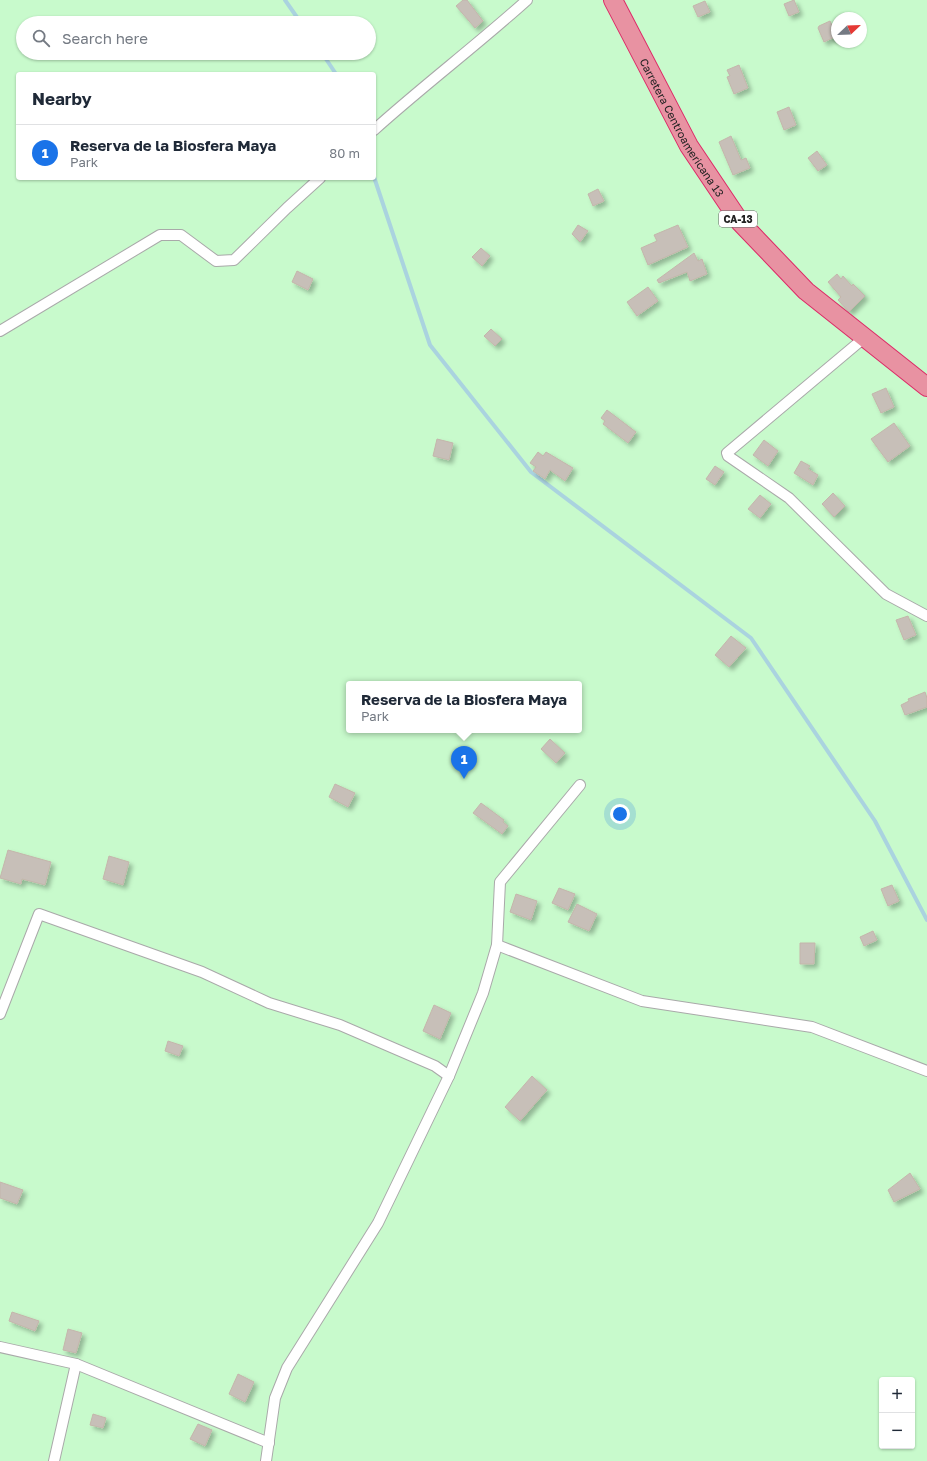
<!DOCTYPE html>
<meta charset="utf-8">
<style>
:root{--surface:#fff;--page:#f6f6f7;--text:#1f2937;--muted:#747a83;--line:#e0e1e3;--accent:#1a73e8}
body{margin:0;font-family:"Golos Text",sans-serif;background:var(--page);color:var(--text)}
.controls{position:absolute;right:12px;bottom:12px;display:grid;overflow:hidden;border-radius:4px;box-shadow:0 1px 3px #0004}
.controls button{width:36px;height:36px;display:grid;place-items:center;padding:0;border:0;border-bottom:1px solid var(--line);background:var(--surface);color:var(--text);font:20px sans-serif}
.compass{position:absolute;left:831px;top:12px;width:36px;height:36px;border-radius:50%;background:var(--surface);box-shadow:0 1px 3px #0004;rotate:67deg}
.you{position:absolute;left:620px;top:814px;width:14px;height:14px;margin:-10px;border:3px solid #fff;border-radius:50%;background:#1a73e8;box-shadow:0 0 0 6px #1a73e833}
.badge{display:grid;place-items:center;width:26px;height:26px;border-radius:50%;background:var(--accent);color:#fff;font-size:13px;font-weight:700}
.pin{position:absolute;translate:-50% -33px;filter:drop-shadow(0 1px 2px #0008)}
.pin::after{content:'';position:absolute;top:21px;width:14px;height:12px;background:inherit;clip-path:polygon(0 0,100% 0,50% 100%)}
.popup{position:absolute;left:346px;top:681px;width:236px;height:52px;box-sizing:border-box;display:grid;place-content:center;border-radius:4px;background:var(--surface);filter:drop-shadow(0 1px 3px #0005);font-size:13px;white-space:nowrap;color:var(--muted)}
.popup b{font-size:15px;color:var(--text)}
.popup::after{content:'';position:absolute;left:50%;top:100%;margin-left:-8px;border:8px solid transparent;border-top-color:var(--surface)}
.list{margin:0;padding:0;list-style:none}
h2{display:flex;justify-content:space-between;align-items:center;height:52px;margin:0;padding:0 16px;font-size:17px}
h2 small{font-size:13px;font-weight:400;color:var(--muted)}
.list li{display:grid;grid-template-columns:26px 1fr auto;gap:12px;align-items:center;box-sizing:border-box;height:56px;padding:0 16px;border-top:1px solid var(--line)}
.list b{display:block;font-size:15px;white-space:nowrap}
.list p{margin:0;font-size:13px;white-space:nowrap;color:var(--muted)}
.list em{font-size:13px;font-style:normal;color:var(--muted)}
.icon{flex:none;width:22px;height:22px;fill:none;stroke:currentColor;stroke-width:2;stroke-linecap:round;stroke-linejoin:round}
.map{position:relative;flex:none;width:927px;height:1461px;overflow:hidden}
.search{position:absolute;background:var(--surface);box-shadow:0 1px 3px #0004;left:16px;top:16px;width:360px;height:44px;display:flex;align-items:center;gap:10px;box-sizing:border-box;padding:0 14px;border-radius:22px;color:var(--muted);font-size:15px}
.panel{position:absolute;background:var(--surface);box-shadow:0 1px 3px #0004;left:16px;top:72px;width:360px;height:108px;border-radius:4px}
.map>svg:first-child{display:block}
.park{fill:#c8facc;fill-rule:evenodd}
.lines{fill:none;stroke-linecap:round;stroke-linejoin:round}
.stream{stroke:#aad3df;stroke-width:4}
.building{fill:#c7bfb8;stroke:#c4b6ab;filter:url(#shadow)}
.street-casing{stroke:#a9a9a9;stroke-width:12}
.highway-casing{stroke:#dc2a67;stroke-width:20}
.street{stroke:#fff;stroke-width:10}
.highway{stroke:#e892a2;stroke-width:18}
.labels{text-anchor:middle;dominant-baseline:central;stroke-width:3;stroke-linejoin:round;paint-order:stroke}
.shield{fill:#fff;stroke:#646464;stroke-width:1}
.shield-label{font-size:10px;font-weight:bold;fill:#222}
.street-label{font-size:11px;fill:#222;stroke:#fff}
</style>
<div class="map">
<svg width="927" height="1461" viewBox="0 0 927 1461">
<defs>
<filter id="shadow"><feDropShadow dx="3.5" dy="3.5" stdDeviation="2" flood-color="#0004"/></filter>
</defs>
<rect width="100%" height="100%" fill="#f2efe9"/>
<!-- park -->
<path class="park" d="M 0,0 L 927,0 L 927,1461 L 0,1461 ZM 837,18 L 861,18 L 861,42 L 837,42 ZM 23,23 L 369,23 L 369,53 L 23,53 ZM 18,74 L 374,74 L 374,178 L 18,178 ZM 349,684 L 579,684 L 579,730 L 349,730 ZM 882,1380 L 912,1380 L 912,1446 L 882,1446 Z"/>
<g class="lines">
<!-- stream -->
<g class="stream">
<polyline points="285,0 301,23"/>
<polyline points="322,53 336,74"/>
<polyline points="374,177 430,345 531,472 751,638 875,821 927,920"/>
</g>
</g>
<!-- building -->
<g class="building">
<polygon points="463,0 467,0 483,21 475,28 456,6"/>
<polygon points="794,0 799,12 789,16 784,4"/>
<polygon points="705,1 710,12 698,17 693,6"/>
<polygon points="830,21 837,36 824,42 818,28 819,26"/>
<polygon points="739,65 748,88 734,94 727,77 730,76 727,70"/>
<polygon points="789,107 796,125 784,130 777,112"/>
<polygon points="731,136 741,160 746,158 750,168 733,175 719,142"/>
<polygon points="817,151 827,165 818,171 808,158"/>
<polygon points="598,189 604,201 593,206 588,194"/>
<polygon points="578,225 588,231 580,242 572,234"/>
<polygon points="678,225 688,247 648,265 641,248 657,241 654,235"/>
<polygon points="481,248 490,256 482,266 472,257"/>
<polygon points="694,253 698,261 702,259 707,274 690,281 687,272 659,283 657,280"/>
<polygon points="297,271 313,279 308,290 292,282"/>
<polygon points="837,274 841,279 843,276 852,286 853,284 865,296 849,312 838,300 841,297 828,282"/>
<polygon points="648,287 658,301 637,316 627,302"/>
<polygon points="491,329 502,339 495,346 484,336"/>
<polygon points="886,388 894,407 881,413 872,394"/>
<polygon points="607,410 636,432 628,443 603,424 605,421 601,418"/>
<polygon points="894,423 910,446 888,462 871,439"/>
<polygon points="437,439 453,443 449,460 433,456"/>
<polygon points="764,440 778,451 768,466 753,455"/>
<polygon points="538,452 543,456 546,452 573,468 565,481 550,470 545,479 533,471 536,467 530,463"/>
<polygon points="801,461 810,466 808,469 818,475 813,485 794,473"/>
<polygon points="715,466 724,472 715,485 706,479"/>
<polygon points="833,493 845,506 834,517 822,504"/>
<polygon points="760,495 771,504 760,518 748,509"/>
<polygon points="908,616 916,635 904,640 896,620"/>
<polygon points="731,636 746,648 729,667 715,655"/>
<polygon points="925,692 927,698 927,707 905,715 901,705 909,701 908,699"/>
<polygon points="550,739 565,753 556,763 541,749"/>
<polygon points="335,784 355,793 348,807 329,797"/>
<polygon points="481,803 504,820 503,822 508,826 502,834 473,813"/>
<polygon points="8,850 51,862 45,885 22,879 21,884 0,878"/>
<polygon points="109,856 129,862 123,885 103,879"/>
<polygon points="892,885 899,901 888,906 881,889"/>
<polygon points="559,888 575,894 568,910 552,903"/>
<polygon points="516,894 537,901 531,920 510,912"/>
<polygon points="577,904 597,914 589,931 568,922"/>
<polygon points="873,931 877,940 864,946 860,937"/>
<polygon points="800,943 815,943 814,964 800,964"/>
<polygon points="434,1005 451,1013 440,1039 423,1031"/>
<polygon points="168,1041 183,1046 179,1056 165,1051"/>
<polygon points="532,1076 547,1090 520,1121 505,1107"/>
<polygon points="910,1173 920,1189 894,1202 888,1190"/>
<polygon points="0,1182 23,1190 17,1204 0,1198"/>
<polygon points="12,1312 39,1321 35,1331 9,1321"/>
<polygon points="68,1329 82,1333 76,1353 63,1350"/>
<polygon points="238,1374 254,1382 245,1402 229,1394"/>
<polygon points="93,1414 106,1418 103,1428 90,1425"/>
<polygon points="198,1424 212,1430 205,1446 190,1439"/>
</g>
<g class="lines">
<!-- street casing -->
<g class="street-casing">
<g id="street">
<path d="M 374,130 C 424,85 477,45 527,0"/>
<polyline points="0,331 160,235 181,235 216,261 234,260 287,208 320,178"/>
<polyline points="864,338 727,453 728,456 789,498 886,594 927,616"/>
<polyline points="497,945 642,1001 812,1027 927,1071"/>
<polyline points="0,1014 39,914 202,972 269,1003 340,1025 435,1066 449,1076"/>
<polyline points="0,1347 76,1364 269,1443"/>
<polyline points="54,1461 76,1364"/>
<polyline points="266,1461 275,1398 287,1368 378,1223 449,1076 483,993 497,945 500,882 580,785"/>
</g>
</g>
<!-- highway casing -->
<g class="highway-casing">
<g id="highway">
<path id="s1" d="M 613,0 L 689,146 L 740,222 L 806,291 L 927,387"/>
</g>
</g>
<!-- street -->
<use href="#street" class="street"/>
<!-- highway -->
<use href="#highway" class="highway"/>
</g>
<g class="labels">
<!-- shield labels -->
<rect class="shield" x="719" y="211" width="38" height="16" rx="3"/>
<g class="shield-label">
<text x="738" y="219">CA-13</text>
</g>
<!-- street labels -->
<g class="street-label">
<text stroke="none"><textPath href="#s1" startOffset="145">Carretera Centroamericana 13</textPath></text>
</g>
</g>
</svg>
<div class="controls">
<button>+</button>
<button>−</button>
</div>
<svg class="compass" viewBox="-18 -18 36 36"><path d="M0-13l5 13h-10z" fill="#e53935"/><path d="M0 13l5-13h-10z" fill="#747a83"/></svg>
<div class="you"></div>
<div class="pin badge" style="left:464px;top:779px">1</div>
<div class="popup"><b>Reserva de la Biosfera Maya</b>Park</div>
<div class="search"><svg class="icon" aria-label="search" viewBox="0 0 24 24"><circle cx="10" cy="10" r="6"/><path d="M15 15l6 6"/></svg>Search here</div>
<section class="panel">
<h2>Nearby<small></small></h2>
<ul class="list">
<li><span class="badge">1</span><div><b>Reserva de la Biosfera Maya</b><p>Park</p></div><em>80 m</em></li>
</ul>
</section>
</div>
